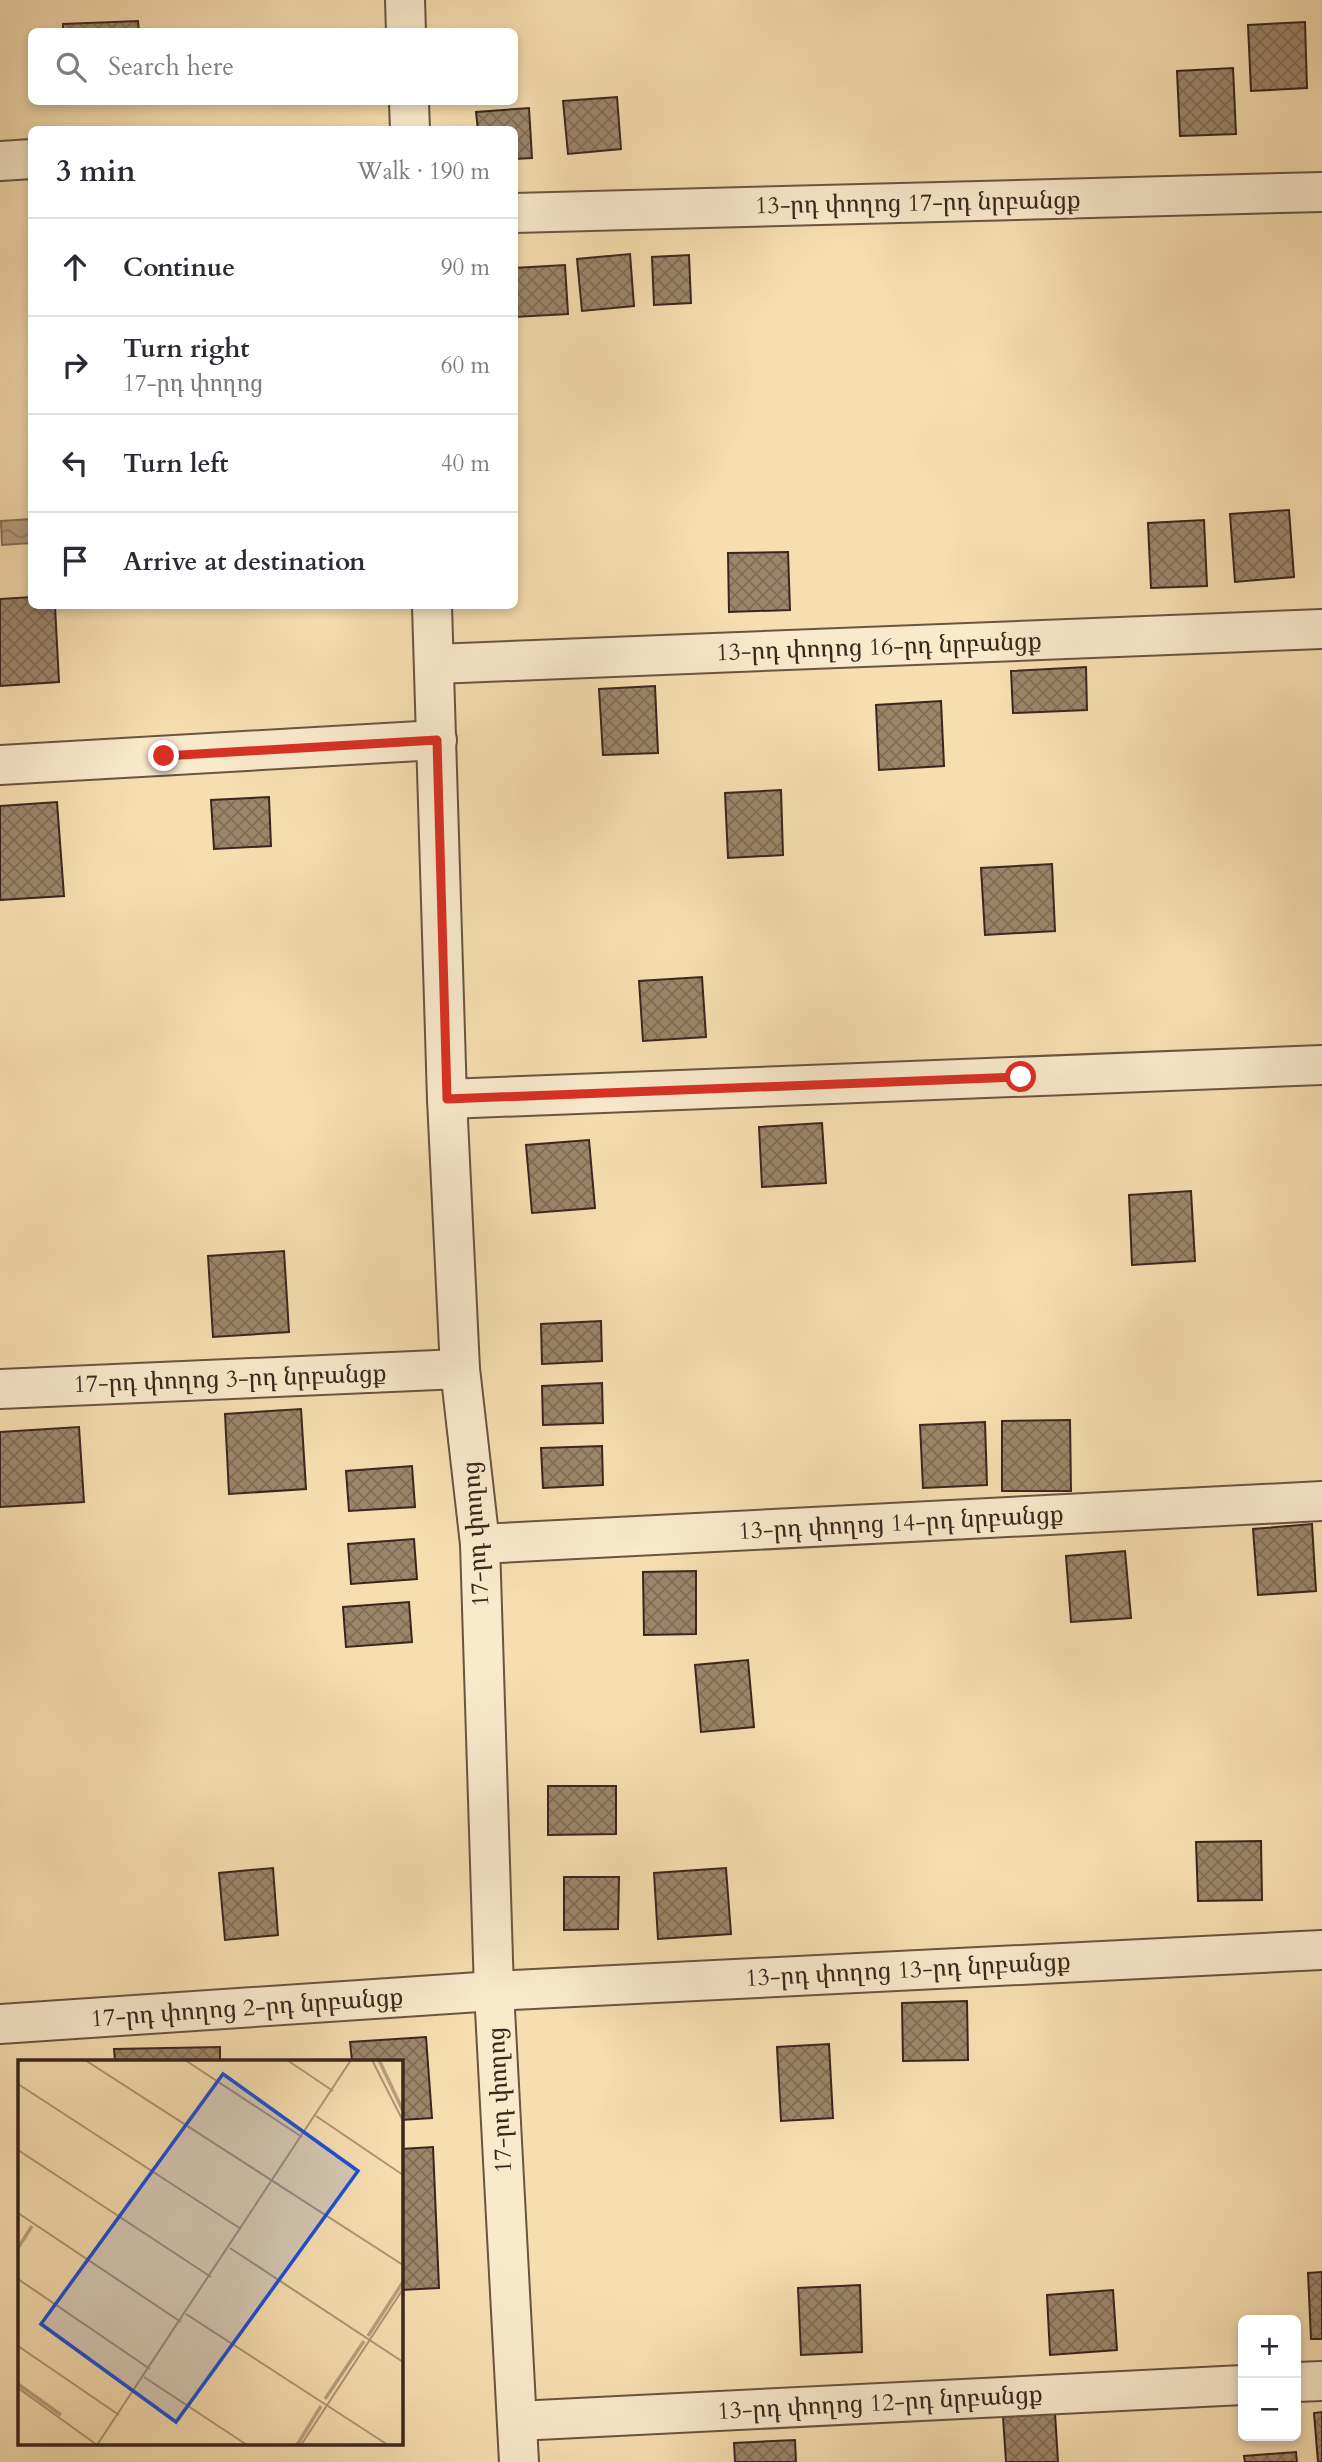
<!DOCTYPE html>
<meta charset="utf-8">
<style>
:root{--surface:#fff;--page:#f2f2f3;--text:#2b2b33;--muted:#7c7c81;--line:#e1e1e2}
body{margin:0;font-family:Cardo,"Noto Serif Armenian",serif;background:var(--page);color:var(--text)}
.controls{position:absolute;right:21px;bottom:21px;display:grid;overflow:hidden;border-radius:10px;box-shadow:0 4px 10px #0003}
.controls button{width:63px;height:63px;display:grid;place-items:center;padding:0;border:0;border-bottom:2px solid var(--line);background:var(--surface);color:var(--text);font:35px sans-serif}
.stop{position:absolute;width:21px;height:21px;margin:-16px;border:5px solid #d93025;border-radius:50%;background:#fff}
.stop.end{background:#d93025;border-color:#fff;box-shadow:0 2px 7px #0008}
.list{margin:0;padding:0;list-style:none}
h2{display:flex;justify-content:space-between;align-items:center;height:91px;margin:0;padding:0 28px;font-size:30px}
h2 small{font-size:23px;font-weight:400;color:var(--muted)}
.list li{display:grid;grid-template-columns:46px 1fr auto;gap:21px;align-items:center;box-sizing:border-box;height:98px;padding:0 28px;border-top:2px solid var(--line)}
.list b{display:block;font-size:26px;white-space:nowrap}
.list p{margin:0;font-size:23px;white-space:nowrap;color:var(--muted)}
.list em{font-size:23px;font-style:normal;color:var(--muted)}
.icon{flex:none;width:38px;height:38px;fill:none;stroke:currentColor;stroke-width:2;stroke-linecap:round;stroke-linejoin:round}
.map{position:relative;flex:none;width:1322px;height:2462px;overflow:hidden}
.search{position:absolute;background:var(--surface);box-shadow:0 4px 10px #0003;left:28px;top:28px;width:490px;height:77px;display:flex;align-items:center;gap:18px;box-sizing:border-box;padding:0 24px;border-radius:10px;color:var(--muted);font-size:26px}
.panel{position:absolute;background:var(--surface);box-shadow:0 4px 10px #0003;left:28px;top:126px;width:490px;height:483px;border-radius:10px}
.map>svg:first-child{display:block}
.water{fill:url(#water-waves);stroke:#856f58;stroke-width:2}
.building{fill:url(#building-cross-hatch);stroke:#3b261e;stroke-width:2}
.lines{fill:none;stroke-linecap:round;stroke-linejoin:round}
.street-casing{stroke:#6a5442;stroke-width:42}
.street{stroke:#f9eacc;stroke-width:38}
.route{stroke:#d93025;stroke-width:9}
.labels{text-anchor:middle;dominant-baseline:central;stroke-width:7;stroke-linejoin:round;paint-order:stroke}
.street-label{font-size:24px;fill:#3b261e;stroke:#f9eacc}
.inset-river{fill:none;stroke:#b69f7e;stroke-width:3.5}
.inset-road{fill:none;stroke:#ab9476;stroke-width:2}
.view{fill:#1d4ed8;fill-opacity:0.15;stroke:#1d4ed8;stroke-width:3.5}
.inset-edge{fill:none;stroke:#3b261e;stroke-width:3.5}
</style>
<div class="map">
<svg width="1322" height="2462" viewBox="0 0 1322 2462">
<defs>
<pattern id="water-waves" width="16" height="10" patternUnits="userSpaceOnUse" patternTransform="scale(1.75)"><rect width="16" height="10" fill="#b69f7e"/><path d="M0 5q4-4 8 0t8 0" fill="none" stroke="#958167"/></pattern>
<pattern id="building-cross-hatch" width="8" height="8" patternUnits="userSpaceOnUse" patternTransform="scale(1.75)"><rect width="8" height="8" fill="#9c866a"/><path d="M0 0l8 8M0 8l8-8" fill="none" stroke="#806d57"/></pattern>
</defs>
<rect width="100%" height="100%" fill="#f6deb0"/>
<filter id="stains"><feTurbulence type="fractalNoise" baseFrequency=".00286" numOctaves="4"/><feColorMatrix values="0 0 0 0 .2 0 0 0 0 .09 0 0 0 0 .02 0 0 0 .5 -.17"/></filter>
<radialGradient id="worn" r=".72"><stop offset=".6" stop-color="#630" stop-opacity="0"/><stop offset="1" stop-color="#630" stop-opacity=".3"/></radialGradient>
<!-- water -->
<polygon class="water" points="31,519 31,543 2,545 1,521"/>
<!-- building -->
<g class="building">
<polygon points="138,21 139,32 63,32 63,24"/>
<polygon points="1305,22 1307,88 1251,91 1248,25"/>
<polygon points="1233,68 1236,134 1180,136 1177,71"/>
<polygon points="617,97 621,149 568,154 563,101"/>
<polygon points="529,108 532,158 514,159 514,130 478,130 476,112"/>
<polygon points="630,254 634,306 582,311 577,259"/>
<polygon points="689,255 691,303 654,305 652,257"/>
<polygon points="565,265 568,314 514,317 514,268"/>
<polygon points="1289,510 1294,577 1235,582 1230,514"/>
<polygon points="1204,520 1207,586 1151,588 1148,523"/>
<polygon points="788,552 790,610 729,612 728,553"/>
<polygon points="32,597 32,606 55,606 59,682 0,686 0,599"/>
<polygon points="1086,667 1087,710 1013,713 1011,671"/>
<polygon points="655,686 658,753 603,755 599,689"/>
<polygon points="941,701 944,766 879,770 876,705"/>
<polygon points="781,790 783,855 728,858 725,793"/>
<polygon points="269,797 271,846 214,849 211,800"/>
<polygon points="57,802 64,896 0,900 0,806"/>
<polygon points="1052,864 1055,931 985,935 981,868"/>
<polygon points="702,977 706,1037 643,1041 639,981"/>
<polygon points="822,1123 826,1183 762,1187 759,1127"/>
<polygon points="589,1140 595,1208 532,1213 526,1145"/>
<polygon points="1191,1191 1195,1261 1132,1265 1129,1195"/>
<polygon points="284,1251 289,1332 213,1337 208,1256"/>
<polygon points="601,1321 602,1361 542,1364 541,1324"/>
<polygon points="602,1383 603,1423 543,1425 542,1386"/>
<polygon points="301,1409 306,1489 229,1494 225,1414"/>
<polygon points="1070,1420 1071,1491 1002,1491 1002,1421"/>
<polygon points="985,1422 987,1485 923,1488 920,1425"/>
<polygon points="79,1427 84,1502 0,1507 0,1432"/>
<polygon points="602,1446 603,1485 543,1488 541,1448"/>
<polygon points="412,1466 415,1507 349,1511 346,1471"/>
<polygon points="1312,1524 1316,1591 1258,1595 1253,1529"/>
<polygon points="414,1539 417,1579 351,1584 348,1544"/>
<polygon points="1125,1551 1131,1618 1071,1622 1066,1556"/>
<polygon points="696,1571 696,1634 644,1635 643,1572"/>
<polygon points="409,1602 412,1642 346,1647 343,1607"/>
<polygon points="748,1660 754,1727 701,1732 695,1665"/>
<polygon points="548,1786 616,1786 616,1834 548,1835"/>
<polygon points="1261,1841 1262,1900 1198,1901 1196,1842"/>
<polygon points="273,1868 278,1935 225,1940 219,1873"/>
<polygon points="726,1868 731,1934 658,1939 654,1873"/>
<polygon points="564,1877 619,1877 618,1929 564,1930"/>
<polygon points="967,2001 968,2060 903,2061 902,2003"/>
<polygon points="426,2037 432,2118 401,2120 401,2061 352,2061 350,2042"/>
<polygon points="829,2044 833,2118 781,2121 777,2047"/>
<polygon points="220,2047 220,2061 115,2061 114,2049"/>
<polygon points="433,2147 439,2288 401,2290 401,2149"/>
<polygon points="1322,2272 1322,2339 1311,2339 1308,2273"/>
<polygon points="860,2285 862,2352 801,2355 798,2288"/>
<polygon points="1113,2290 1117,2350 1050,2355 1047,2295"/>
<polygon points="1322,2412 1322,2462 1318,2462 1314,2413"/>
<polygon points="1055,2413 1058,2462 1006,2462 1003,2417"/>
<polygon points="795,2440 796,2462 735,2462 734,2443"/>
<polygon points="1296,2452 1297,2462 1245,2462 1244,2456"/>
</g>
<g class="lines">
<!-- street casing -->
<g class="street-casing">
<g id="street">
<polyline points="405,0 406,32"/>
<polyline points="409,102 410,130"/>
<polyline points="0,161 32,159"/>
<polyline points="514,213 1322,192"/>
<polyline points="432,606 447,1099 460,1369 480,1544 494,1991 519,2462"/>
<polyline points="435,664 1322,629"/>
<polyline points="0,765 437,740"/>
<polyline points="447,1099 1322,1065"/>
<polyline points="0,1389 460,1369"/>
<polyline points="480,1544 1322,1501"/>
<polyline points="0,2024 494,1991 1322,1950"/>
<polyline points="1296,2382 1322,2381"/>
<polyline points="517,2421 1243,2385"/>
</g>
</g>
<!-- street -->
<use href="#street" class="street"/>
</g>
<g class="lines">
<!-- route -->
<polyline class="route" points="164,756 437,740 447,1099 1021,1077"/>
</g>
<g class="labels">
<!-- street labels -->
<g class="street-label">
<text transform="translate(918 203) rotate(-1)">13-րդ փողոց 17-րդ նրբանցք</text>
<text transform="translate(879 647) rotate(-2)">13-րդ փողոց 16-րդ նրբանցք</text>
<text transform="translate(230 1379) rotate(-2)">17-րդ փողոց 3-րդ նրբանցք</text>
<text transform="translate(901 1523) rotate(-3)">13-րդ փողոց 14-րդ նրբանցք</text>
<text transform="translate(476 1534) rotate(-94)">17-րդ փողոց</text>
<text transform="translate(908 1970) rotate(-3)">13-րդ փողոց 13-րդ նրբանցք</text>
<text transform="translate(247 2008) rotate(-4)">17-րդ փողոց 2-րդ նրբանցք</text>
<text transform="translate(500 2100) rotate(-93)">17-րդ փողոց</text>
<text transform="translate(880 2403) rotate(-3)">13-րդ փողոց 12-րդ նրբանցք</text>
</g>
</g>
<!-- overview -->
<g transform="translate(18 2060)">
<rect width="385" height="385" fill="#f6deb0"/>
<path class="inset-river" d="M 361,0 L 385,51M 0,188 L 14,166M 350,276 L 385,222M 0,324 L 43,355M 307,339 L 346,281M 279,385 L 303,346"/>
<path class="inset-road" d="M 67,0 L 385,205M 167,0 L 284,77M 269,0 L 315,31M 354,0 L 385,61M 0,24 L 223,169M 298,56 L 385,115M 0,90 L 193,217M 0,153 L 163,262M 212,188 L 385,302M 0,219 L 132,309M 168,254 L 370,385M 0,286 L 101,355M 126,317 L 229,385M 0,328 L 79,385M 79,385 L 333,0M 283,385 L 385,229"/>
<path class="view" d="M 205,14 L 340,111 L 158,362 L 23,264 Z"/>
<rect width="385" height="385" class="inset-edge"/>
</g>
<rect width="100%" height="100%" filter="url(#stains)"/>
<rect width="100%" height="100%" fill="url(#worn)"/>
</svg>
<div class="controls">
<button>+</button>
<button>−</button>
</div>
<div class="stop" style="left:1021px;top:1077px"></div>
<div class="stop end" style="left:164px;top:756px"></div>
<div class="search"><svg class="icon" aria-label="search" viewBox="0 0 24 24"><circle cx="10" cy="10" r="6"/><path d="M15 15l6 6"/></svg>Search here</div>
<section class="panel">
<h2>3 min<small>Walk · 190 m</small></h2>
<ul class="list">
<li><svg class="icon" aria-label="ahead" viewBox="0 0 24 24"><path d="M12 20V5M6 11l6-6 6 6"/></svg><div><b>Continue</b></div><em>90 m</em></li>
<li><svg class="icon" aria-label="right" viewBox="0 0 24 24"><path d="M7 20v-9h11M14 6l5 5-5 5"/></svg><div><b>Turn right</b><p>17-րդ փողոց</p></div><em>60 m</em></li>
<li><svg class="icon" aria-label="left" viewBox="0 0 24 24"><path d="M17 20v-9H6M10 6l-5 5 5 5"/></svg><div><b>Turn left</b></div><em>40 m</em></li>
<li><svg class="icon" aria-label="arrive" viewBox="0 0 24 24"><path d="M6 21V4h12l-3 4 3 4H6"/></svg><div><b>Arrive at destination</b></div></li>
</ul>
</section>
</div>
